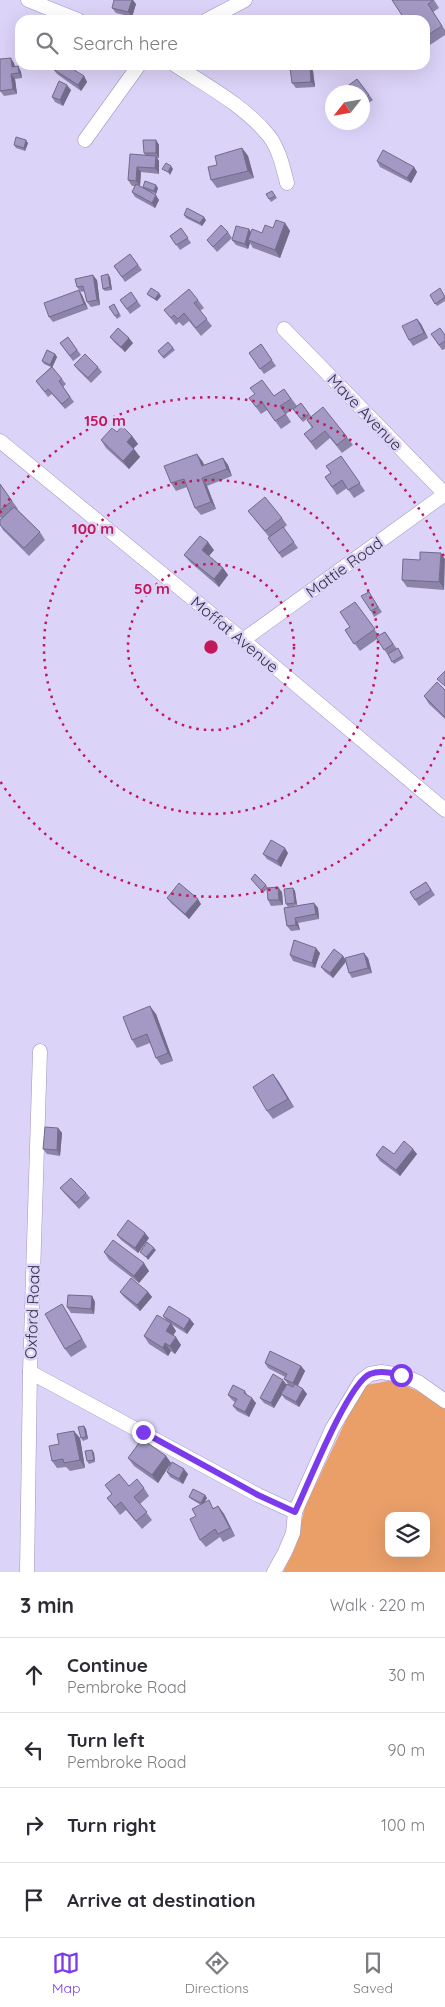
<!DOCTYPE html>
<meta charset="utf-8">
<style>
:root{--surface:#fff;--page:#f7f7f7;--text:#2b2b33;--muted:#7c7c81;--line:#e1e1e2;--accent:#7c3aed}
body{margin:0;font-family:Quicksand,sans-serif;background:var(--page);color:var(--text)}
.controls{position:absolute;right:15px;bottom:15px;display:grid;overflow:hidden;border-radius:10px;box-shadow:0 5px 20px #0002}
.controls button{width:45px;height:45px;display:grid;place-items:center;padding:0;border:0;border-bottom:1px solid var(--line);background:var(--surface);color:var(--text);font:25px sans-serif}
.compass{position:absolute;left:325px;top:85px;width:45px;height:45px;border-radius:50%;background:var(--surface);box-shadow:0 5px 20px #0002;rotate:239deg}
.stop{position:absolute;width:15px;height:15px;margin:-11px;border:4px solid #7c3aed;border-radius:50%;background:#fff}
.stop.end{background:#7c3aed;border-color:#fff;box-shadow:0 1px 5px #0008}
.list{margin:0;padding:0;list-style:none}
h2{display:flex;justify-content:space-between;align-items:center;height:65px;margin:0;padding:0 20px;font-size:21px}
h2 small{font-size:16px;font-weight:400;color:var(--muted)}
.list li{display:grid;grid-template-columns:32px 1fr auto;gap:15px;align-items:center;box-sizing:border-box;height:75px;padding:0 20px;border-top:1px solid var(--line)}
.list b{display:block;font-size:19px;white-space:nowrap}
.list p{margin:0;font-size:16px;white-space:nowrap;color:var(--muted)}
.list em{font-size:16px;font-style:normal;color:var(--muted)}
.icon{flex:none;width:28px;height:28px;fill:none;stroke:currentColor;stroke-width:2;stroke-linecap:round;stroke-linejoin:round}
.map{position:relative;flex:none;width:445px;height:1572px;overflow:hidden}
.search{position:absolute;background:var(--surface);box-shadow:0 5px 20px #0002;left:15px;right:15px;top:15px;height:55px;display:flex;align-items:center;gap:12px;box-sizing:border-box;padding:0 18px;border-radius:15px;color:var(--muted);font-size:19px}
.sheet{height:365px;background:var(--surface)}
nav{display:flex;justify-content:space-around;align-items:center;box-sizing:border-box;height:70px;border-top:1px solid var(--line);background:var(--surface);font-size:14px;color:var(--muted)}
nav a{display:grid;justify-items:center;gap:2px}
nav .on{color:var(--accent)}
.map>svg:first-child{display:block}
.green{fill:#ea9f69;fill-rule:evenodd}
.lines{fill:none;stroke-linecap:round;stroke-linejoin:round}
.street-casing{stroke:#a095c0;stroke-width:15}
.street{stroke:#fff;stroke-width:14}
.wall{fill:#8c84a9}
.shaded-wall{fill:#726b89}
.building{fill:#a399c4;stroke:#726b89}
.route{stroke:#7c3aed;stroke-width:6}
.ring{fill:none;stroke:#c2185b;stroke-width:2.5;stroke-dasharray:2.5 5}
.labels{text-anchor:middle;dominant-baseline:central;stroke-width:5;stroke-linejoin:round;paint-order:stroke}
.street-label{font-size:16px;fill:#342f41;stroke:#dcd3f8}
.centre{fill:#c2185b;stroke:#dcd3f8;stroke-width:2.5}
.ring-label{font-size:15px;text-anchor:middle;font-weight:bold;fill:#c2185b;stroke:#dcd3f8;stroke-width:5;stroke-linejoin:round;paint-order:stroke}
</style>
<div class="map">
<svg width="445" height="1572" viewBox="0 0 445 1572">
<rect width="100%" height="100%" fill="#dcd3f8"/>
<!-- green -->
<path class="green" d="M 393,1380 L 433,1398 L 445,1409 L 445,1572 L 283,1572 L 295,1548 L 305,1507 L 356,1399 L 367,1385 ZM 389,1516 L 426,1516 L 426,1553 L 389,1553 Z"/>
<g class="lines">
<!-- street casing -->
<g class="street-casing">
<g id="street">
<polyline points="28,0 78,20"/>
<polyline points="207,20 245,0"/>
<path d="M 175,65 C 207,86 245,106 269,136 C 279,149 283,167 287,183"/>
<polyline points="85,140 139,65"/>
<polyline points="284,329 445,494"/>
<polyline points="0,441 243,640 445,810"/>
<polyline points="243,640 445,494"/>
<polyline points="30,1372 258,1495 295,1512"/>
<polyline points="27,1572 30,1372 40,1051"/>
<polyline points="274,1572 285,1552 293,1533 295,1512 332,1429 361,1381 370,1374 381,1372 401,1375 418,1382 445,1401"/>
</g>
</g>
<!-- street -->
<use href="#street" class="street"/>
</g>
<!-- wall -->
<g class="wall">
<polygon points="393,0 434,0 439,8 433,12 445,30 445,35 430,45 425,38 425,20 405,20"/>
<polygon points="136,4 132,17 116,13 112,8"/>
<polygon points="14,63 15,67 18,66 21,72 22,78 15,79 17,94 4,96 0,91"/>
<polygon points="310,66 313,71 315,87 296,88 292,83"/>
<polygon points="53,69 84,76 87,82 81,91 57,74"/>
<polygon points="357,79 373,100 362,107 362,92"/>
<polygon points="71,90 63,106 55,102 52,97"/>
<polygon points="156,140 159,145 159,158 157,158 159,161 159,174 141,172 140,186 144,188 143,187 158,188 156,194 149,191 159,200 155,208 135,197 132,192 135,186 132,186 128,180 145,155 144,153"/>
<polygon points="28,143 25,151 16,148 14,145"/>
<polygon points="242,148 248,156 254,178 217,188 211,180 217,165"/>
<polygon points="377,161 414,167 417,172 411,183 380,167"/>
<polygon points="272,191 277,198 271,202 266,194"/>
<polygon points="184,215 206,220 202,226 186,218"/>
<polygon points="285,223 290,231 280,258 253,248 250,243 248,249 236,245 232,240 249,229 251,232 262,233"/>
<polygon points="181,228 191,243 180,250 170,236"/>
<polygon points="228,232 232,238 217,252 207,240"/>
<polygon points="130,254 142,270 125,282 114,266"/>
<polygon points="110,277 112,290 105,291 103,289"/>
<polygon points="97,280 100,305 91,307 87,302 85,291 81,292 77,287"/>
<polygon points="79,290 82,295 88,309 53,322 49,317"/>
<polygon points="131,292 141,306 130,314 120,300"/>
<polygon points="147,294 161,296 157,301 149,296"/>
<polygon points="430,295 445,296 445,301 437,306"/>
<polygon points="198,300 204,308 200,311 212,326 201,336 189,321 183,326 179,322 176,325 164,310"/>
<polygon points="114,304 121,316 117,319 109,307"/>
<polygon points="417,319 421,324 428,338 413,346 409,340"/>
<polygon points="431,334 445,335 445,349 442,350"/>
<polygon points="68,337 81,355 73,361 60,343"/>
<polygon points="110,337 133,343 125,352 114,342"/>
<polygon points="168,342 175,350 164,359 158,351"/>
<polygon points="261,344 276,366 264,374 249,353"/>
<polygon points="55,354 57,357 52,367 66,384 63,387 74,402 65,409 52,394 48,397 36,381 51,367 44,364 42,361"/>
<polygon points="74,365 98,367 102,372 91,383 78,370"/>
<polygon points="284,389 297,406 286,414 291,422 281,429 267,410 261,414 249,398 274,396"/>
<polygon points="301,403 311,416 303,422 293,409"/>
<polygon points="307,420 347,437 353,445 342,453 330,438 316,450 304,434 312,428"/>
<polygon points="117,432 132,436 138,444 133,448 140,457 129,469 106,448 101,440"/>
<polygon points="197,454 204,465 223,458 228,465 232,476 207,486 216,509 201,515 195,508 187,487 176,491 171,483"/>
<polygon points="341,456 365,491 354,498 347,488 337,495 325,477 331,473"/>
<polygon points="0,484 18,509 17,509 40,532 45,540 29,556 3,530 0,525 0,520 1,519 0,517"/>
<polygon points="248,511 282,518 287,525 284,528 298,548 282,558 268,538 269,537"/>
<polygon points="214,550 209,556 223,568 228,575 219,587 190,562 184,555"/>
<polygon points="420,552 444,590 407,587 402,580 420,560"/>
<polygon points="372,597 382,612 374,617 371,611"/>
<polygon points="355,602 379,636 385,632 397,649 400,651 404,658 394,664 377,639 360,651 345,630 350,627"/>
<polygon points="445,690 445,719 429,704 424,696"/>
<polygon points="288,853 281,867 267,859 263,854"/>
<polygon points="251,879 266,885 268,888 282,892 283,905 271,906 268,900 267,889 263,893"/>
<polygon points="426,882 435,895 419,906 410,892"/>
<polygon points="293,888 295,891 297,905 288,907 286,904"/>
<polygon points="167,898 201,904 189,919 171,903"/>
<polygon points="314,903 318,908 319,919 298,923 300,930 291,931 287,926 284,908"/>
<polygon points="320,953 315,968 293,961 290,955"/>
<polygon points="343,956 345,959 368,958 372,973 352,978 349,973 346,962 333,978 325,972 321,967"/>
<polygon points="156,1014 173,1061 161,1065 156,1058 150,1043 137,1048 132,1040"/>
<polygon points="273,1074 294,1107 273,1119 267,1111"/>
<polygon points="58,1128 62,1133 60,1156 47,1154 43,1149"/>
<polygon points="394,1154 417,1154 400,1176 380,1161 376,1155"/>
<polygon points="60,1188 86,1193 90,1198 79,1209 64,1193"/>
<polygon points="117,1235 149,1238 138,1253 121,1240"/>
<polygon points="104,1252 149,1271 139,1283 109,1260"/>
<polygon points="120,1292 148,1292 152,1297 140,1311 124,1297"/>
<polygon points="92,1296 95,1302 94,1314 71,1313 67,1307"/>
<polygon points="67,1312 87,1347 71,1357 65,1349"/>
<polygon points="163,1316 190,1319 194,1324 187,1334 171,1324 176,1331 173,1335 181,1345 175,1354 171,1351 168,1356 149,1344 144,1336 166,1320"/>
<polygon points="265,1363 301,1366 305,1371 298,1386 303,1389 307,1394 299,1407 285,1399 282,1395 274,1408 264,1403 260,1398 288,1384 284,1379 285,1377 268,1368"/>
<polygon points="245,1391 248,1396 256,1403 249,1417 237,1411 233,1406 235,1402 232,1400 228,1395"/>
<polygon points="84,1426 86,1429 88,1439 83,1441 81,1438"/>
<polygon points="80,1438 85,1468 70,1471 66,1467 57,1468 52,1461 59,1444"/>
<polygon points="92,1450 94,1453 95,1462 89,1464 87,1461"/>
<polygon points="166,1456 171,1463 158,1483 134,1466 128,1458"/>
<polygon points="167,1472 188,1474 183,1484 170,1477"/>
<polygon points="105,1485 129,1486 144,1488 149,1496 140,1504 152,1520 142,1529 126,1510 120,1515 107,1498 112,1494"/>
<polygon points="205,1495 207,1498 204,1503 214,1508 218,1506 224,1514 235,1536 223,1542 220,1537 206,1547 200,1540 196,1516 201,1505 191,1499 189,1497"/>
</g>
<!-- shaded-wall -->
<g class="shaded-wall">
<polygon points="132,0 133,0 136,4 132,17 128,12"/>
<polygon points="11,58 14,63 16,72 12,67"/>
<polygon points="18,66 21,72 22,78 19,73"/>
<polygon points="310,66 313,71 315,87 311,82"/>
<polygon points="11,74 15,79 17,94 13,89"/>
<polygon points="84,76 87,82 81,91 78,85"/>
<polygon points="67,85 71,90 63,106 60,100"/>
<polygon points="26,140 28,143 25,151 24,148"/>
<polygon points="156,140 159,145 159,158 156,153"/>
<polygon points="242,148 248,156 254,178 248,171"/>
<polygon points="156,156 159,161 159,174 155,168"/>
<polygon points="171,166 173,169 170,175 168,172"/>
<polygon points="137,167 141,172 140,186 136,181"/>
<polygon points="414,167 417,172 411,183 407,178"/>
<polygon points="156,185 158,188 156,194 154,191"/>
<polygon points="156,195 159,200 155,208 152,203"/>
<polygon points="204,217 206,220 202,226 200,223"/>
<polygon points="285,223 290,231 280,258 275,250"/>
<polygon points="249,229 252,235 248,240 250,243 248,249 245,244"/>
<polygon points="108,274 110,277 112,290 110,287"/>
<polygon points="93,275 97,280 100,305 97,300"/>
<polygon points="79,290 82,295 88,309 84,304"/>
<polygon points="159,293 161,296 157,301 155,299"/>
<polygon points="417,319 421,324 428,338 424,333"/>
<polygon points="129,338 133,343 125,352 121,347"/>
<polygon points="55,354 57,357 52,368 50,365"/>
<polygon points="132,436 138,444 132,450 127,442"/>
<polygon points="134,449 140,457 129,469 123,461"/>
<polygon points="197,454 203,462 207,473 202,466"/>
<polygon points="223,458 228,465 232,476 227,469"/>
<polygon points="202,478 207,486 216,509 211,502"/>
<polygon points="208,542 214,550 207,558 202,550"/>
<polygon points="441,553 445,559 444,590 439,582"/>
<polygon points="223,568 228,575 219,587 214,579"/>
<polygon points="285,848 288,853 281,867 277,861"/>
<polygon points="278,887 282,892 283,905 279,900"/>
<polygon points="293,888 295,891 297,905 295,903"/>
<polygon points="198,899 201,904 189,919 185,914"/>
<polygon points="314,903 318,908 319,919 316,914"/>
<polygon points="295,918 298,923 300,930 296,925"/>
<polygon points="316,948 320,953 315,968 312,963"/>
<polygon points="364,953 368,958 372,973 368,968"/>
<polygon points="343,956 346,961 333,978 330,973"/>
<polygon points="150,1006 156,1014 173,1061 168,1053"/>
<polygon points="273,1074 279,1082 294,1107 288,1099"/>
<polygon points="58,1128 62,1133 60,1156 57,1150"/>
<polygon points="413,1149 417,1154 400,1176 396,1170"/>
<polygon points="145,1233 149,1238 138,1253 135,1248"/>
<polygon points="154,1248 156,1250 148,1260 146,1257"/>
<polygon points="144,1263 149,1271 139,1283 134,1276"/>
<polygon points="148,1292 152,1297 140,1311 137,1305"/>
<polygon points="92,1296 95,1302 94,1314 91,1309"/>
<polygon points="190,1319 194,1324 187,1334 184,1329"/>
<polygon points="171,1323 176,1331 171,1339 166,1331"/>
<polygon points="176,1337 181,1345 175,1354 170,1346"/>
<polygon points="165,1343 171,1351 168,1356 163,1348"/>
<polygon points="301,1366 305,1371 296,1388 293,1383"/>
<polygon points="283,1380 287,1385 274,1408 271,1403"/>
<polygon points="303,1389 307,1394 299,1407 296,1402"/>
<polygon points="252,1398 256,1403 249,1417 245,1412"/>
<polygon points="84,1426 86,1429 88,1439 86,1437"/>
<polygon points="74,1431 80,1438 85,1468 80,1460"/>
<polygon points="92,1450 94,1453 95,1462 94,1460"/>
<polygon points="166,1456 171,1463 158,1483 152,1475"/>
<polygon points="184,1469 188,1474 183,1484 179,1479"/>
<polygon points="205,1495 207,1498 202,1506 201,1503"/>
<polygon points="218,1506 224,1514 235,1536 230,1528"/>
</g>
<!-- building -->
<g class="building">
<polygon points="114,0 132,0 128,12 112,8"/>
<polygon points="392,0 433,0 428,4 442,26 425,37 425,20 413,20 411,17 405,20"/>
<polygon points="11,58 12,67 18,66 19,73 11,74 13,89 0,91 0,59"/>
<polygon points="56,65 66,65 84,76 78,85 53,69"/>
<polygon points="310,66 311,82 292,83 290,68"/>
<polygon points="357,79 369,95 362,100 362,92 348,92 345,88"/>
<polygon points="59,81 67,85 60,100 52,97"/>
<polygon points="16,137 26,140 24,148 14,145"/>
<polygon points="143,140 156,140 156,153 144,153"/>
<polygon points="242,148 248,171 211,180 208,167 217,165 215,156"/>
<polygon points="383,150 414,167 407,178 377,161"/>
<polygon points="130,154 156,156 155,168 137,167 136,181 128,180"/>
<polygon points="166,163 171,166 168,172 162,169"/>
<polygon points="145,181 156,185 154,191 143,187"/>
<polygon points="136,184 156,195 152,203 132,192"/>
<polygon points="272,191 275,196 269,199 266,194"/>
<polygon points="187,208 204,217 200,223 184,215"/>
<polygon points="276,220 285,223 275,250 248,240 252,229 262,233 265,225 273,228"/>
<polygon points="221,225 228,232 213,247 207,240"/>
<polygon points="236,226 249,229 245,244 232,240"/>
<polygon points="181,228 188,238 176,245 170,236"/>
<polygon points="130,254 138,265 122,277 114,266"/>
<polygon points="108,274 110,287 103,289 101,276"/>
<polygon points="93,275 97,300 87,302 83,286 77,287 75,279"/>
<polygon points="151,288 159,293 155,299 147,294"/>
<polygon points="440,288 445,297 435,304 430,295"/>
<polygon points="189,289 198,300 194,303 207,319 196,328 184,313 178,319 174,315 171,318 164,310"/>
<polygon points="79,290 84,304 49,317 44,303"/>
<polygon points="131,292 137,301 127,309 120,300"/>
<polygon points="114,304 119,314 115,316 109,307"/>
<polygon points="417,319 424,333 409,340 402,326"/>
<polygon points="118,328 129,338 121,347 110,337"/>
<polygon points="440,328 445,335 445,341 439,345 431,334"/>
<polygon points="68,337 77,350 70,356 60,343"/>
<polygon points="168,342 173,348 163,357 158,351"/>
<polygon points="261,344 272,360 260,369 249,353"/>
<polygon points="47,350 55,354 50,365 42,361"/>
<polygon points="85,354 98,367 88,378 74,365"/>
<polygon points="52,367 62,379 59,381 70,397 62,404 48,389 45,392 36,381"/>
<polygon points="262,380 274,396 284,389 291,399 280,406 286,414 275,421 262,402 256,407 249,398 255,394 250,388"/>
<polygon points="301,403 309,414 301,419 293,409"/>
<polygon points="323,407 347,437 337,445 325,431 311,442 304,434 313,427 307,420"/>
<polygon points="122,426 132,436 127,442 134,449 123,461 101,440 112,428 117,432"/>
<polygon points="197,454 202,466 223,458 227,469 202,478 211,502 195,508 184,479 171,483 164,466"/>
<polygon points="341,456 360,483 348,490 342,480 332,487 325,477 331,473 326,466"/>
<polygon points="0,484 12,501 0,510"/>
<polygon points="265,497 282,518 265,531 248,511"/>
<polygon points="14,507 40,532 24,548 0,525 0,520"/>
<polygon points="283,527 294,542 279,553 268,538"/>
<polygon points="200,536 208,542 202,550 223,568 214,579 184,555"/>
<polygon points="420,552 441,553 439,582 402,580 403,559 420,560"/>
<polygon points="369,592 378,607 371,611 361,596"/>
<polygon points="355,602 375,629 354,644 345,630 350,627 340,612"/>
<polygon points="385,632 393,644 384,650 376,637"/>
<polygon points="398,648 402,656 392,662 388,654"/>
<polygon points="445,671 445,686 437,679"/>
<polygon points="437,682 445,690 445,717 424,696"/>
<polygon points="271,840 285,848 277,861 263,854"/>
<polygon points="255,874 266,885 261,890 251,879"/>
<polygon points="426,882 431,890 415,900 410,892"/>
<polygon points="179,883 198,899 185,914 167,898"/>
<polygon points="278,887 279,900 268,900 267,888"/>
<polygon points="293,888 295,903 286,904 284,889"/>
<polygon points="314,903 316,914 295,918 296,925 287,926 284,908"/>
<polygon points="294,940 316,948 312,963 290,955"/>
<polygon points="334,949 343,956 330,973 321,967"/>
<polygon points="364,953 368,968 349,973 345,958"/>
<polygon points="150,1006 168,1053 156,1058 147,1034 132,1040 123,1017"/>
<polygon points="273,1074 288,1099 267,1111 253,1087"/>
<polygon points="45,1127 58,1128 57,1150 43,1149"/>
<polygon points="404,1141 413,1149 396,1170 376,1155 383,1146 394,1154"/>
<polygon points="71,1178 86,1193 76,1203 60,1188"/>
<polygon points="128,1220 145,1233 135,1248 117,1235"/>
<polygon points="113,1240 144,1263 134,1276 104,1252"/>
<polygon points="147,1242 154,1248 146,1257 140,1252"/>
<polygon points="131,1278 148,1292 137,1305 120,1292"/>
<polygon points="68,1295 92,1296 91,1309 67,1307"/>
<polygon points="62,1304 82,1339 65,1349 45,1314"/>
<polygon points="169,1306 190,1319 184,1329 163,1316"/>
<polygon points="157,1315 171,1323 166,1331 176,1337 170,1346 165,1343 163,1348 144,1336"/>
<polygon points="270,1351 301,1366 293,1383 284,1379 287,1374 265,1363"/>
<polygon points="273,1374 283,1380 271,1403 260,1398"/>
<polygon points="287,1384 293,1387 295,1384 303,1389 296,1402 281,1394"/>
<polygon points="233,1385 245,1391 244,1393 252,1398 245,1412 233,1406 237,1399 228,1395"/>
<polygon points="84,1426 86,1437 81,1438 78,1427"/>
<polygon points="74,1431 80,1460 64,1463 63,1459 52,1461 49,1446 59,1444 57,1434"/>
<polygon points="142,1439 166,1456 152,1475 128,1458"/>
<polygon points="92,1450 94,1460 87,1461 85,1451"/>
<polygon points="172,1462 184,1469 179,1479 167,1472"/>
<polygon points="119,1474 129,1486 137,1479 144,1488 134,1497 147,1512 136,1521 121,1502 115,1507 107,1498 112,1494 105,1485"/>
<polygon points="193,1489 205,1495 201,1503 189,1497"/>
<polygon points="209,1500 213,1509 218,1506 230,1528 218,1534 215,1529 200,1540 190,1519 196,1516 192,1509"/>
</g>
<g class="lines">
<!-- route -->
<path class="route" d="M 143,1432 L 258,1495 L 295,1512 C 307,1487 348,1383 370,1374 C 380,1370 392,1373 401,1375"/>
</g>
<!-- distance rings -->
<g class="ring">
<circle cx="211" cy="647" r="83"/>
<circle cx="211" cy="647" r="167"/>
<path d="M444 737A250 250 0 0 1 0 781M0 513A250 250 0 0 1 444 557"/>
</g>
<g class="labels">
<!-- street labels -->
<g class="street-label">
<text transform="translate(365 412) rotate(46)">Mave Avenue</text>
<text transform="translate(344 567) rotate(-36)">Mattie Road</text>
<text transform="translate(235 634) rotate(40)">Moffat Avenue</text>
<text transform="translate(32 1312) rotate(-88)">Oxford Road</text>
</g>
</g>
<circle cx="211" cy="647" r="8" class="centre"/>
<g class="ring-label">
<text x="105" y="426">150 m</text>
<text x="93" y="534">100 m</text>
<text x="152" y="594">50 m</text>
</g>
</svg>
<div class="controls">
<button><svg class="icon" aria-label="layers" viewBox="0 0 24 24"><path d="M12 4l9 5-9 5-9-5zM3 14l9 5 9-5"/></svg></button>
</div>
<svg class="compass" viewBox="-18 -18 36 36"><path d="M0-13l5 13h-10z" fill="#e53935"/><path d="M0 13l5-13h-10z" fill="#7c7c81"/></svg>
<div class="stop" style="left:401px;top:1375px"></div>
<div class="stop end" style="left:143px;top:1432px"></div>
<div class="search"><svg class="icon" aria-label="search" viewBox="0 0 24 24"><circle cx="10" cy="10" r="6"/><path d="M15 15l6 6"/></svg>Search here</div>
</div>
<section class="sheet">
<h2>3 min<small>Walk · 220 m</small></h2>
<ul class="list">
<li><svg class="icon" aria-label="ahead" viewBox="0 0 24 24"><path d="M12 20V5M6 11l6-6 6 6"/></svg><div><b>Continue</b><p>Pembroke Road</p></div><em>30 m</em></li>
<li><svg class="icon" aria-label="left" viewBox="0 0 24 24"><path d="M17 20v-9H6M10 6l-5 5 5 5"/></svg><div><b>Turn left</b><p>Pembroke Road</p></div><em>90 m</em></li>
<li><svg class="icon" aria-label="right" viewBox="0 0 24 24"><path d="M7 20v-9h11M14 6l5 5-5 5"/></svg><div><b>Turn right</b></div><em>100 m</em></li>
<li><svg class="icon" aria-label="arrive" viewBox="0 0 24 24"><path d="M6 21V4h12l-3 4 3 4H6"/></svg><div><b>Arrive at destination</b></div></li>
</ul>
</section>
<nav>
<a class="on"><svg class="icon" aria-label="map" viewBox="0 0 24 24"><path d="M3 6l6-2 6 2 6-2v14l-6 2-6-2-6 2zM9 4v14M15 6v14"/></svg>Map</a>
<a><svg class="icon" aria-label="directions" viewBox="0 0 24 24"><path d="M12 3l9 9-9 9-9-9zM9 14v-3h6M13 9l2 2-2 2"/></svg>Directions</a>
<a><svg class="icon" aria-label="saved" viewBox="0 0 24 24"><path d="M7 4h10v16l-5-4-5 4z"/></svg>Saved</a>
</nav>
